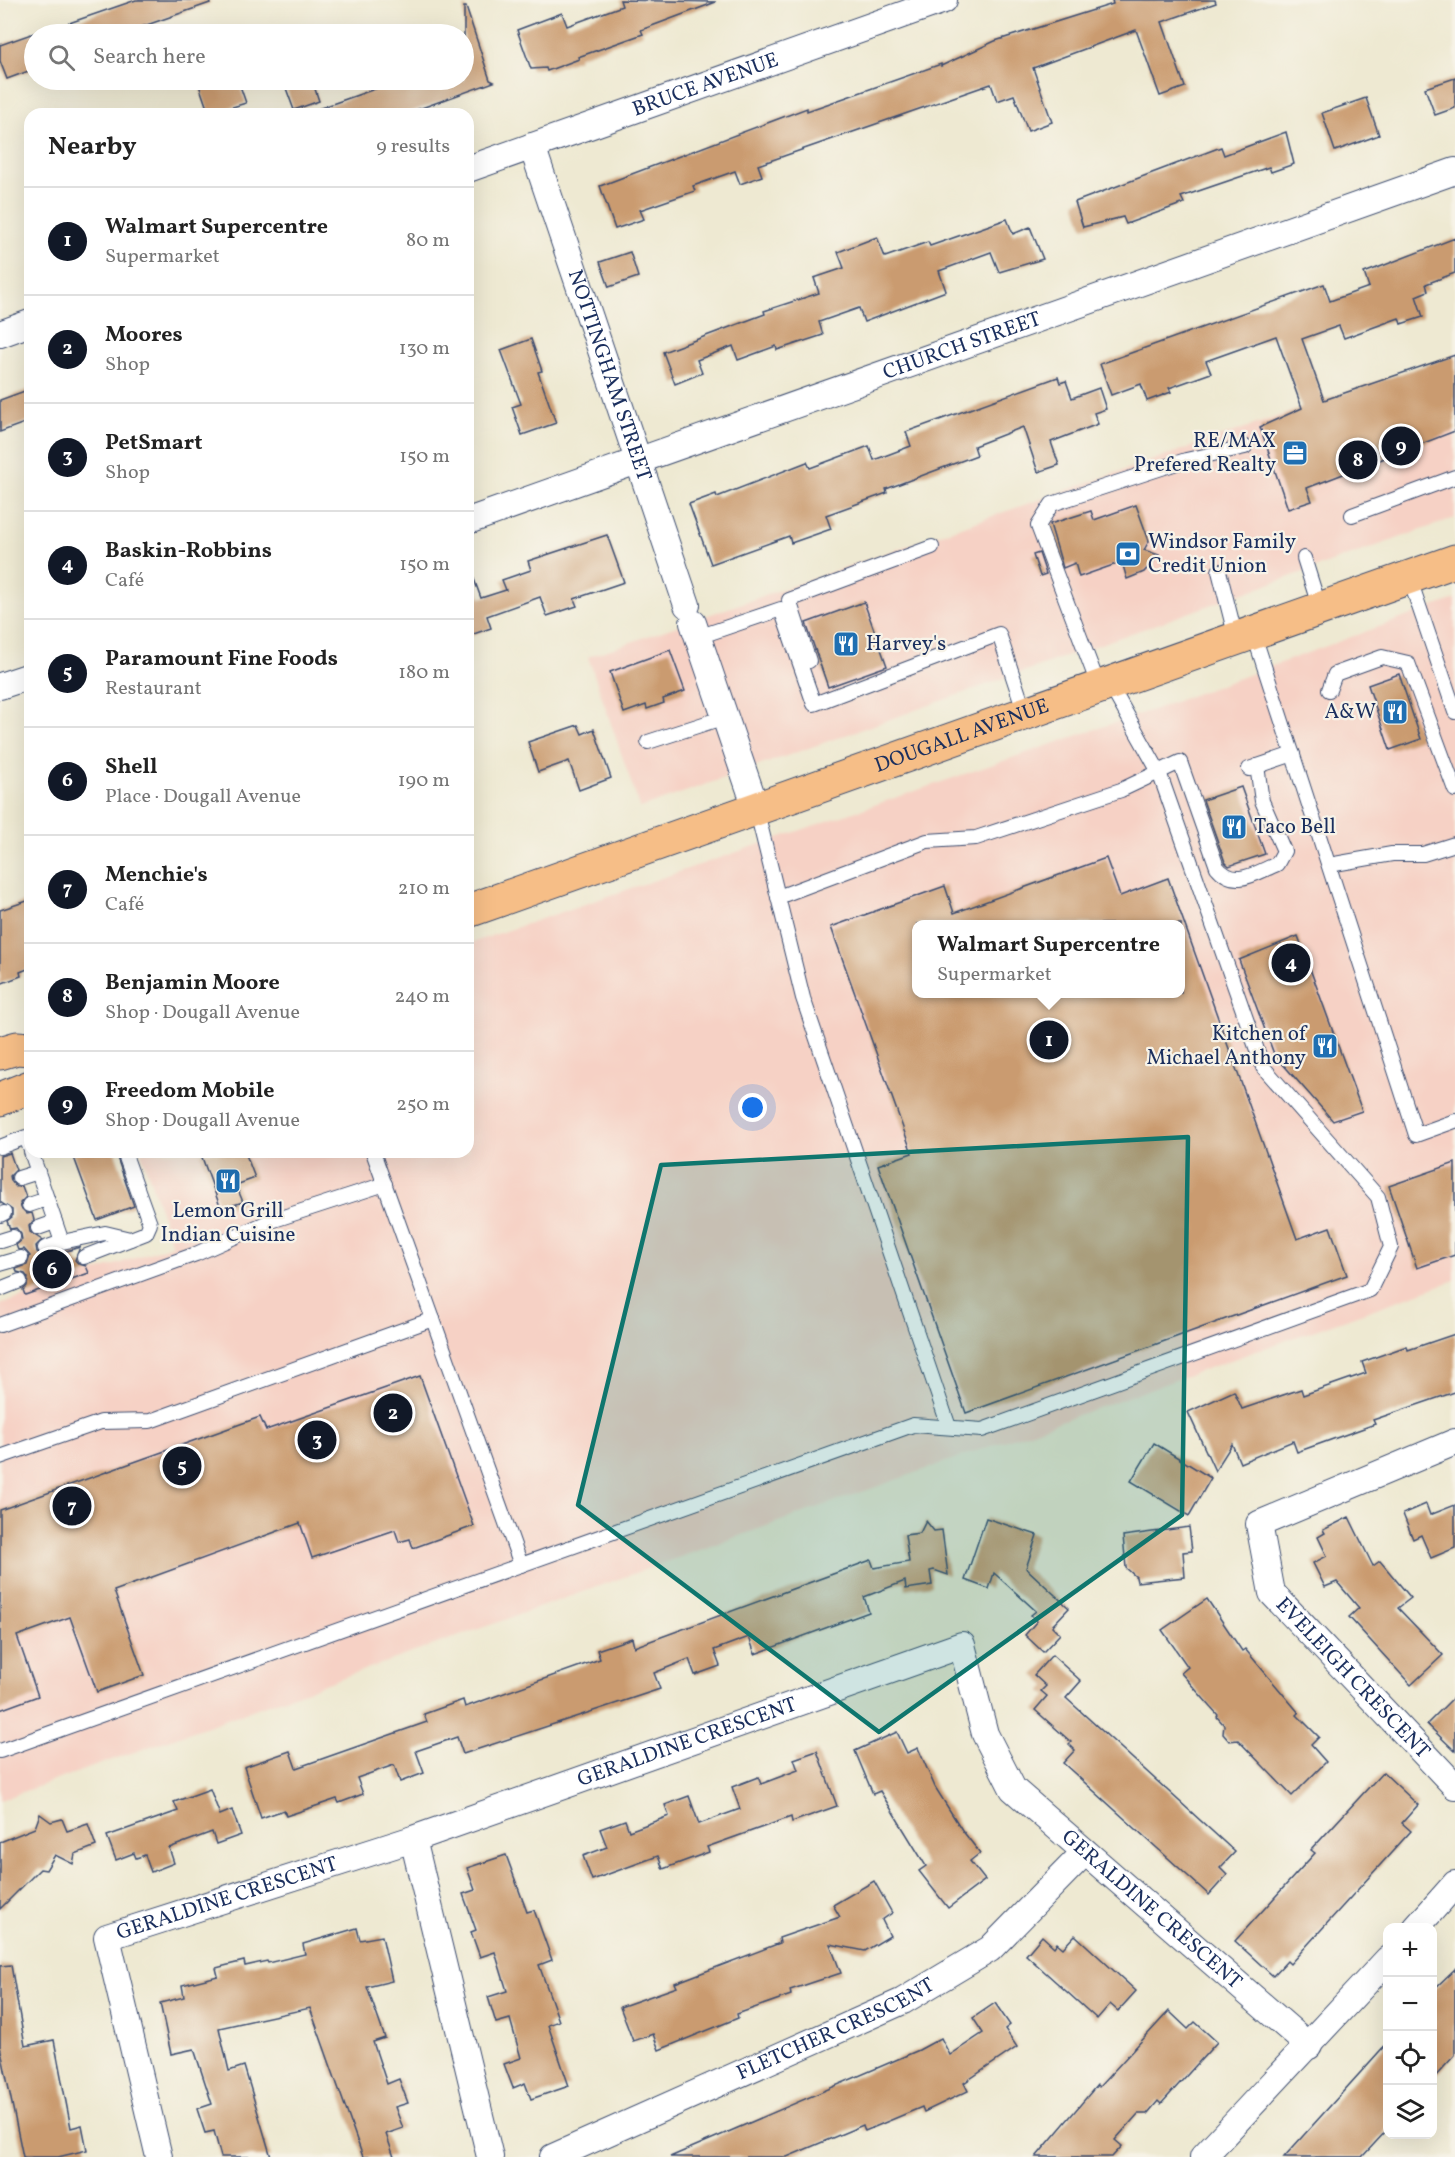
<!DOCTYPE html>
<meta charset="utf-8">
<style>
:root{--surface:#fff;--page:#f6f6f6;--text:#222;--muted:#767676;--line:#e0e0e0;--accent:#111827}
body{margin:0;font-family:Vollkorn,serif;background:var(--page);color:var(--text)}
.controls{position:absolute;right:18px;bottom:18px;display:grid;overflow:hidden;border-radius:12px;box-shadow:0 6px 24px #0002}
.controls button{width:54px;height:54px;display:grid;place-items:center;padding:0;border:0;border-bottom:2px solid var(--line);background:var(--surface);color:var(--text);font:30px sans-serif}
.you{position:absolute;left:753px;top:1108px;width:21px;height:21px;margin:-15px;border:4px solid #fff;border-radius:50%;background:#1a73e8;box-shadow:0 0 0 9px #1a73e833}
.badge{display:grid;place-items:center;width:39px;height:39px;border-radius:50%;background:var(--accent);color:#fff;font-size:20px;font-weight:700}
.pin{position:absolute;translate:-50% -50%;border:3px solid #fff;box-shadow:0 2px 6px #0006}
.popup{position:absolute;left:912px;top:920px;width:273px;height:78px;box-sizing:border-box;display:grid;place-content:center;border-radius:12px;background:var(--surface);filter:drop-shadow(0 2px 4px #0005);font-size:20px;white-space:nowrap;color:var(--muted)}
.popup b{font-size:22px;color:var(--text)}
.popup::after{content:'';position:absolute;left:50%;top:100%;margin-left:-12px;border:12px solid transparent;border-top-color:var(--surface)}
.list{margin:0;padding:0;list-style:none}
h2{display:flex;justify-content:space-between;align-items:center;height:78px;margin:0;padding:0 24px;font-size:26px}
h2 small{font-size:20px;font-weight:400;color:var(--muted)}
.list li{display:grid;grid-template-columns:39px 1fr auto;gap:18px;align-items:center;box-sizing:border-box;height:108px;padding:0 24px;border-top:2px solid var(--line)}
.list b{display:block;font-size:22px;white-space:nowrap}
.list p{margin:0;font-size:20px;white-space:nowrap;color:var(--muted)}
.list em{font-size:20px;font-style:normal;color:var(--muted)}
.icon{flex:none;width:33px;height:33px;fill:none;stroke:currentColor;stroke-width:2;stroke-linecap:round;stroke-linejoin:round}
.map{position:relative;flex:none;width:1455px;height:2157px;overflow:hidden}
.search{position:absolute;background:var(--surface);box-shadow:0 6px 24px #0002;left:24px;top:24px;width:450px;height:66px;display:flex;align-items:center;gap:15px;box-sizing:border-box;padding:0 21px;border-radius:33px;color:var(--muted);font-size:22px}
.panel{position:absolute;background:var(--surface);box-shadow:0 6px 24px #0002;left:24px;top:108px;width:450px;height:1050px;border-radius:18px}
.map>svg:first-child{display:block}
.built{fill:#f6d1c5;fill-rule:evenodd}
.building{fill:#ca9b70;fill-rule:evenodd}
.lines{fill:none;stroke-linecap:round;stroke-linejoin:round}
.lane-casing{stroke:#3b4b6f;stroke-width:16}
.street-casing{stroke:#3b4b6f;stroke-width:28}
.primary-casing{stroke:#3b4b6f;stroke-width:35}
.lane{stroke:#fff;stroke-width:14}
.street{stroke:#fff;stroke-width:26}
.primary{stroke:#f6be87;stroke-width:33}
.marked{fill:#0f766e;fill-opacity:0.2;stroke:#0f766e;stroke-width:4.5;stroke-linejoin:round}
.labels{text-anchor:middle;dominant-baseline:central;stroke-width:4.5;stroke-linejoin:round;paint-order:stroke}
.street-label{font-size:21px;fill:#1b2f5e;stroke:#f7f3e8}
.poi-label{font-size:21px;fill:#1b2f5e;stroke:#f7f3e8;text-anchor:end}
</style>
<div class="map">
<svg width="1455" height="2157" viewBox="0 0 1455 2157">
<rect width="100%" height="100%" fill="#f7f3e8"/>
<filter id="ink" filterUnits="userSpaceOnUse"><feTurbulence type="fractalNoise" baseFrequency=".0167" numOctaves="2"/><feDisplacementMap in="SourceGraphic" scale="12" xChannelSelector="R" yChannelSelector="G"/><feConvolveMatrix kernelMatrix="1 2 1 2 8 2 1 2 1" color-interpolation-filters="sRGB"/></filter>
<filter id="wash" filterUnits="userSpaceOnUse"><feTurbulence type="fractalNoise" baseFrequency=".008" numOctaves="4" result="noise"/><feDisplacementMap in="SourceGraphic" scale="24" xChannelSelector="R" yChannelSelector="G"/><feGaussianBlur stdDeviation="1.35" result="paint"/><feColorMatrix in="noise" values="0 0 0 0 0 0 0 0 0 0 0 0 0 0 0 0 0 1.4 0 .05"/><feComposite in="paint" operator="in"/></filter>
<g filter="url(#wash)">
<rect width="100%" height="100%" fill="#eee9d2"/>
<!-- built -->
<g class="built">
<polygon points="1455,355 1455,518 640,808 588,657"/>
<path d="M 1455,599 L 1455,1280 L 0,1800 L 0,1305 L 172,1245 L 141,1152 L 468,1152 L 468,944 L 1155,709 ZM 917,924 L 1181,924 L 1181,994 L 917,994 Z"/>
</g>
<g id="blocks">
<!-- building -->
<g class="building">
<polygon points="136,0 209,0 210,3 121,34 47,34 46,31"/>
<polygon points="620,0 716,2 641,30 643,34 578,57 579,59 547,71 546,68 531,69 517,30 562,13 567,26 622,6"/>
<polygon points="1112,0 1215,0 1216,3 1162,22 1185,87 1160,96 1136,30 1033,68 1052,122 1028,131 1014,95 997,101 991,84 758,165 762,176 740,184 735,171 693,186 695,191 640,210 644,219 615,229 600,186 807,108 807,111 830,103 941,64 941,66 995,41 1113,4"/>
<polygon points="464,7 466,7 490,80 494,82 405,114 313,114 312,111 389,84 387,80 464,80"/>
<polygon points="34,33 34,69 7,79 0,61 0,45"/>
<polygon points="1455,78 1455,108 1435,115 1425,88"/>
<polygon points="214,80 238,80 246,103 209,114 199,85"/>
<polygon points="283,80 312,80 319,101 294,110"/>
<polygon points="1366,98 1379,135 1335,151 1322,113"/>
<polygon points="1286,132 1294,164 1271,172 1269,167 1181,197 1184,203 1126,224 1123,217 1083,227 1075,202 1221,147 1224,155"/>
<polygon points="1007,219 1013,234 1030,227 1043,259 999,272 991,252 939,271 946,291 864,322 859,308 819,322 823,335 777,350 776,346 738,360 733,346 697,360 702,373 675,384 663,352 765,314 764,311 819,293 814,278 844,268 838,252 877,237 885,257 928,242 930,246"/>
<polygon points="1455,238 1455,273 1426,284 1428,291 1416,296 1423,317 1401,324 1399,318 1344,338 1339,326 1302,339 1324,400 1455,355 1455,431 1307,488 1312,501 1288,509 1260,427 1302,408 1276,336 1206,361 1211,373 1169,388 1171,392 1147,401 1141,384 1111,395 1100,364 1324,284 1330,301 1369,287 1364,273"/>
<polygon points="630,252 638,277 609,287 600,262"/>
<polygon points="531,339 542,371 538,372 556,423 522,435 512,407 521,404 501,350"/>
<polygon points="1058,377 1060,383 1066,381 1072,398 1099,388 1106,409 1094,413 1098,424 1051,442 1059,465 1038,472 1023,427 974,446 977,455 886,489 887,493 826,515 831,529 791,543 789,536 711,564 689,504 716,494 717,497 807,462 810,468 869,446 874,460 911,446 906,432"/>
<polygon points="30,389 30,421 0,432 0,400"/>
<polygon points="1136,505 1149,541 1144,550 1159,555 1144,572 1127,579 1122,562 1079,577 1075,563 1063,568 1050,524 1091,511 1094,520"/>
<polygon points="607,535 624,582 574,599 577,606 547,616 540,597 487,616 491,628 468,636 468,572 471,571 481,598 506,590 502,580 531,570 528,561"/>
<polygon points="1039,553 1046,574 1040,576 1033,555"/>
<polygon points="864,602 887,666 828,687 806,623"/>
<polygon points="670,650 685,691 663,699 664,703 647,709 646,705 624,713 610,672"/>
<polygon points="1399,674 1421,739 1390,750 1368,685"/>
<polygon points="578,725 582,734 594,729 611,778 579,790 569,761 538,772 528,742"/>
<polygon points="1241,787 1265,854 1229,866 1225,862 1203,800"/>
<path d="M 1106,858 L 1120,896 L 1168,878 L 1297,1239 L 1330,1227 L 1347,1275 L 966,1413 L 878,1165 L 912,1153 L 831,927 L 945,886 L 954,913 ZM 917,924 L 1181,924 L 1181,993 L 917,993 Z"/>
<polygon points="30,900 30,968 20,972 21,976 0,984 0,910"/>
<polygon points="1298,936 1362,1111 1333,1121 1274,1054 1239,960"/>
<polygon points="72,1152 115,1152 134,1206 97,1220"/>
<polygon points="200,1152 245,1152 255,1178 236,1185 243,1202 221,1209"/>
<polygon points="10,1153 16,1170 10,1176 11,1181 16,1187 22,1186 26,1197 20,1203 21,1208 27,1214 32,1213 34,1220 29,1226 30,1232 42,1240 36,1246 37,1252 47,1257 80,1247 75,1260 79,1264 86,1266 89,1273 25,1295 23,1290 27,1286 28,1278 25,1274 17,1272 16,1269 27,1265 30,1256 24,1249 18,1250 16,1245 22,1240 21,1234 16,1228 10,1229 7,1221 12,1217 12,1210 0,1202 0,1156"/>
<polygon points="1455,1163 1455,1255 1417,1268 1389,1186"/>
<polygon points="1455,1334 1455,1392 1373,1420 1375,1424 1297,1452 1293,1441 1240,1463 1232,1444 1215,1471 1188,1412 1234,1391 1242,1409 1301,1389 1303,1395 1366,1373 1362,1362 1407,1346 1408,1350"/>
<polygon points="420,1376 474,1526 413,1548 410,1539 399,1542 395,1530 312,1558 300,1523 114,1591 144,1675 97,1692 70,1617 17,1636 38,1696 0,1710 0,1510 260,1417 266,1430"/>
<polygon points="1154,1443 1211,1478 1189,1516 1131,1481"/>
<polygon points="1426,1504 1430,1515 1455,1505 1455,1548 1431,1558 1421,1535 1413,1539 1403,1514"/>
<polygon points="1349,1517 1373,1566 1380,1561 1411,1598 1398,1608 1443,1655 1411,1685 1349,1617 1359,1608 1337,1582 1325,1587 1313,1563 1327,1556 1318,1537 1325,1533 1323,1530"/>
<polygon points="986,1518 1037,1535 1026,1568 1069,1608 1052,1626 1060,1634 1043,1652 1025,1635 1037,1621 1031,1615 1036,1611 994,1573 989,1589 965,1580"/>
<polygon points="926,1521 934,1531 942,1530 948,1575 934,1570 930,1571 932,1585 906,1589 905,1581 864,1597 869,1612 755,1654 749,1637 714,1650 720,1666 695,1675 689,1659 654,1673 660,1689 463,1754 457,1737 416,1751 424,1773 400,1782 394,1765 357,1778 363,1794 339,1803 337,1799 286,1816 284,1810 261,1818 244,1767 290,1751 296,1768 427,1722 424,1714 463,1700 465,1707 600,1659 597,1650 632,1638 634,1647 871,1560 874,1568 909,1562 905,1535 920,1533"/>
<polygon points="1189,1527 1192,1551 1183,1552 1185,1577 1137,1582 1136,1577 1126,1568 1123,1536"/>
<polygon points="1207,1599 1242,1651 1245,1649 1299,1713 1297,1715 1319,1737 1311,1745 1326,1762 1292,1796 1238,1740 1229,1741 1223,1734 1224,1725 1217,1717 1218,1715 1181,1673 1188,1667 1162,1630"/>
<polygon points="1052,1655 1081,1681 1066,1698 1235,1852 1220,1868 1227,1875 1209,1895 1063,1763 1075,1750 1069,1744 1071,1742 1035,1710 1047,1696 1041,1691 1046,1686 1034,1675"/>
<polygon points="1455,1696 1455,1751 1427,1724"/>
<polygon points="897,1732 907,1753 918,1748 935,1787 962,1830 980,1853 970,1861 985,1880 948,1908 919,1871 926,1866 880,1791 873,1794 855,1751"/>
<polygon points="817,1751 837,1806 792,1822 791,1817 707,1847 709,1852 663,1869 658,1856 592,1880 583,1856 607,1847 600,1829 625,1820 629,1831 669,1816 665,1805 689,1796 699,1824 740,1809 732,1787 758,1777 761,1784 798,1770 794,1759"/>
<polygon points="1383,1772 1418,1805 1402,1823 1411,1831 1290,1964 1287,1961 1273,1976 1235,1941 1315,1853 1311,1850"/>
<polygon points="210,1789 220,1815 232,1810 241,1835 216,1844 212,1832 169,1848 174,1863 151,1872 145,1855 136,1858 134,1853 116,1860 107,1836 178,1811 174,1802"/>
<polygon points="40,1814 51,1822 62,1819 67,1831 88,1824 96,1846 75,1854 73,1864 55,1855 46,1870 40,1869 0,1909 0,1842 35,1828"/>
<polygon points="506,1855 527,1912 534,1910 552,1960 539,1965 559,2021 548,2025 569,2086 531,2099 525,2083 513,2088 504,2064 521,2058 510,2019 496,2023 488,1997 507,1991 495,1952 480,1957 471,1932 476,1930 463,1894 475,1890 467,1868"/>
<polygon points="874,1881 892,1913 882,1920 890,1936 865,1951 830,1944 841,1973 790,1990 791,1995 737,2014 738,2018 659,2050 653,2034 633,2041 620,2007 677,1987 675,1983 780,1943 779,1938 840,1917 833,1905"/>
<polygon points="357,1928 360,1940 382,1936 392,1981 367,1987 385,2038 373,2042 387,2084 399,2079 408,2103 395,2107 403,2128 386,2134 394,2157 363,2157 310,2008 219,2028 229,2071 244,2066 271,2157 221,2157 214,2131 205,2133 197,2109 212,2104 194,2049 171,2054 160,2003 184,1997 182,1985 218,1976 216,1968 244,1961 245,1966 267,1961 268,1963 305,1954 303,1944"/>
<polygon points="1075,1935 1136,1991 1118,2011 1110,2004 1097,2019 1026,1955 1042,1936 1054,1947 1057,1943 1063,1948"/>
<polygon points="11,1965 25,2046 54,2040 71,2128 82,2125 87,2150 58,2157 23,2157 0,2046 0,1966"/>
<polygon points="1455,1969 1455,2055 1432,2080 1432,1991"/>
<polygon points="995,2003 1010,2025 1005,2029 1017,2047 964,2083 968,2091 924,2112 922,2107 865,2131 863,2125 787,2157 670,2157 919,2050 941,2038 950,2055 983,2033 973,2018"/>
<polygon points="1169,2011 1188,2029 1195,2022 1217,2042 1161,2104 1158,2101 1147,2114 1138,2114 1115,2140 1122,2146 1112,2157 1036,2157 1097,2085 1099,2087"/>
<polygon points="1388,2042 1388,2129 1362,2157 1284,2157"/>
</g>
</g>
</g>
<g filter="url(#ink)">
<use href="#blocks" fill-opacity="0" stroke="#3b4b6f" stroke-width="1.5"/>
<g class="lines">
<!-- lane casing -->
<g class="lane-casing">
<g id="lane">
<polyline points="1352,515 1455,477"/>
<polyline points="1304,558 1320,609"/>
<polyline points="1219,571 1236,638"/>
<polyline points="1409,577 1455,712"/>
<polyline points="1253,632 1416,1135 1455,1121"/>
<polyline points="698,637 781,609 814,704 999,634 1025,713"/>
<polyline points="809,661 789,600 932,547"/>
<polyline points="1099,687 1038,526 1052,504 1186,460 1245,447"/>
<polyline points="1329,690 1335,674 1382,657 1408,663 1455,790"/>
<polyline points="648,742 725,717"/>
<polyline points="1249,769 1293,754"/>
<polyline points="756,808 803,998 949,1427"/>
<polyline points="1329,865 1392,854 1423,854 1455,844"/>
<path d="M 778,897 L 927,841 L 976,838 L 1121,790 L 1180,762 L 1217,867 C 1235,889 1255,873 1277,864 L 1284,851 L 1262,801 L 1257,766"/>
<polyline points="0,1147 26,1137 30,1148"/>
<polyline points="31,1152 62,1242 45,1248"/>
<polyline points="373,1152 521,1565"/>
<polyline points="19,1178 38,1172"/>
<polyline points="29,1205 47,1199"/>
<polyline points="0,1215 4,1213"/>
<polyline points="38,1228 55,1222"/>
<polyline points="0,1241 13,1237"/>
<polyline points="62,1242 105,1233 130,1239"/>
<polyline points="84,1257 146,1233 150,1224 124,1152"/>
<polyline points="0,1264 21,1258"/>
<polyline points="0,1289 20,1281"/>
<polyline points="0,1325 196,1254 268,1222 385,1184"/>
<polyline points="0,1457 101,1422 150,1421 433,1319"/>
<polyline points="0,1751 913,1425 982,1430 1370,1290 1391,1247 1378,1197 1263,1067 1159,772 1109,683"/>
</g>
</g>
<!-- street casing -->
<g class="street-casing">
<g id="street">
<path id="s1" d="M 532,146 L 687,605"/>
<path id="s2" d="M 468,169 L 944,0"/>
<polyline points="0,334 30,323"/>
<path id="s3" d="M 468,521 L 1455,171"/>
<polyline points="693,623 756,808"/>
<polyline points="0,686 30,676"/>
<path id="s4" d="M 1455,1442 L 1259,1524 L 1272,1593 L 1455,1786"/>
<polyline points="413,1839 490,2157"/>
<polyline points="1416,1928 1455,1884"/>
<path id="s5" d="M 159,2157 L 107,1937 L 413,1839 L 962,1645 L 985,1734 L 1013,1789 L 1309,2046"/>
<path id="s6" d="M 553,2157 L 903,2001 L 990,1949 L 1085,1852"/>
<polyline points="1203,2157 1388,1959"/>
</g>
</g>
<!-- primary casing -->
<g class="primary-casing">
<g id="primary">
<path id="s7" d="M 468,911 L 1455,561"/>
<polyline points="0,1053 17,1048 30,1049"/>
<polyline points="0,1099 30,1087"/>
</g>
</g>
<!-- lane -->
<use href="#lane" class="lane"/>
<!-- street -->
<use href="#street" class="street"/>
<!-- primary -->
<use href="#primary" class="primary"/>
</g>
</g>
<!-- marked area -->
<path class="marked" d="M 1188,1137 L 1182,1515 L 879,1732 L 578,1505 L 661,1165 Z"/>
<!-- icons -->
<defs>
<g id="office-square" transform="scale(1.35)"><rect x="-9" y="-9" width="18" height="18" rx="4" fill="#1f6fb2" stroke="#f7f3e8"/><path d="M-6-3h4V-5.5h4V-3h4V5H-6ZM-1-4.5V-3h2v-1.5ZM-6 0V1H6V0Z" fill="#fff"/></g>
<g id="bank-square" transform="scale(1.35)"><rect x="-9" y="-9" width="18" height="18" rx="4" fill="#1f6fb2" stroke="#f7f3e8"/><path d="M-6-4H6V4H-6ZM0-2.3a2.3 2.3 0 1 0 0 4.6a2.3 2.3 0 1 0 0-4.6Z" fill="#fff"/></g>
<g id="restaurant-square" transform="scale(1.35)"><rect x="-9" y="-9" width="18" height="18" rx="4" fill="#1f6fb2" stroke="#f7f3e8"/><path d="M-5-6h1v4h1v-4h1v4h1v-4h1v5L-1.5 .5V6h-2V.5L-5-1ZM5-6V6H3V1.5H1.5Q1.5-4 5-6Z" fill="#fff"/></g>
</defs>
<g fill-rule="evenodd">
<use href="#office-square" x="1295" y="453"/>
<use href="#bank-square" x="1128" y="554"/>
<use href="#restaurant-square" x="846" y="644"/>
<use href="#restaurant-square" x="1395" y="712"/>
<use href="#restaurant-square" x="1234" y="827"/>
<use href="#restaurant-square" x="1325" y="1046"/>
<use href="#restaurant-square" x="228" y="1181"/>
</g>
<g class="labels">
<!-- street labels -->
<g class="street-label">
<text stroke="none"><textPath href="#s2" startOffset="252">BRUCE AVENUE</textPath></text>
<text stroke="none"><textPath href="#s3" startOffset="524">CHURCH STREET</textPath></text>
<text stroke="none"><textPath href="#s1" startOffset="242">NOTTINGHAM STREET</textPath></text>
<text stroke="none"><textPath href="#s7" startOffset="524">DOUGALL AVENUE</textPath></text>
<text stroke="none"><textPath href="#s4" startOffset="400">EVELEIGH CRESCENT</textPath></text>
<text stroke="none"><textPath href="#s5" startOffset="838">GERALDINE CRESCENT</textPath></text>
<text stroke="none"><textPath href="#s5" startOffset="352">GERALDINE CRESCENT</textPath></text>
<text stroke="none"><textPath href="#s5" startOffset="1467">GERALDINE CRESCENT</textPath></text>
<text stroke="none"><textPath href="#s6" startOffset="310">FLETCHER CRESCENT</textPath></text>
</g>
<!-- poi labels -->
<g class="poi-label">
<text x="1276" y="441">RE/MAX<tspan x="1276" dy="24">Prefered Realty</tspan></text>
<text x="1148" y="542" text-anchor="start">Windsor Family<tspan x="1148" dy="24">Credit Union</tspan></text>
<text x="866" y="644" text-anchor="start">Harvey's</text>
<text x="1376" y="712">A&amp;W</text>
<text x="1254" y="827" text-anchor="start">Taco Bell</text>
<text x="1306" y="1034">Kitchen of<tspan x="1306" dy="24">Michael Anthony</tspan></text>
<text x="228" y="1211" text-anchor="middle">Lemon Grill<tspan x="228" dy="24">Indian Cuisine</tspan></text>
</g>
</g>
</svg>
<div class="controls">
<button>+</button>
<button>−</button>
<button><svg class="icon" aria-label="locate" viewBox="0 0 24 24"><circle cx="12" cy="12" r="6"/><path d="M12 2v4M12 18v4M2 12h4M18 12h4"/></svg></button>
<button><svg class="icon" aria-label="layers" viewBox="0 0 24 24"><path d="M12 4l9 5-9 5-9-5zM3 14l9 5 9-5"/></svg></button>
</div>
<div class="you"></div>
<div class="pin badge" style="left:1049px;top:1040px">1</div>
<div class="popup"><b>Walmart Supercentre</b>Supermarket</div>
<div class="pin badge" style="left:393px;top:1413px">2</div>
<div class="pin badge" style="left:317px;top:1440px">3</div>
<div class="pin badge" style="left:1291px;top:963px">4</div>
<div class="pin badge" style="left:182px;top:1466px">5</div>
<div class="pin badge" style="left:52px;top:1269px">6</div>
<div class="pin badge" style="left:72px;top:1506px">7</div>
<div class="pin badge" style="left:1358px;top:460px">8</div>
<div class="pin badge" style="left:1401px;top:446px">9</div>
<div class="search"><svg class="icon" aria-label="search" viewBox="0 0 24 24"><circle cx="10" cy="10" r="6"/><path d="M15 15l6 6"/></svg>Search here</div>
<section class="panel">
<h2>Nearby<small>9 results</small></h2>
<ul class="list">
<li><span class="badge">1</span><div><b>Walmart Supercentre</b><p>Supermarket</p></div><em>80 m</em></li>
<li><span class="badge">2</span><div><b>Moores</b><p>Shop</p></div><em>130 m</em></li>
<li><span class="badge">3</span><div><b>PetSmart</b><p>Shop</p></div><em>150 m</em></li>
<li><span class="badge">4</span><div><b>Baskin-Robbins</b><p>Café</p></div><em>150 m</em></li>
<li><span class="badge">5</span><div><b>Paramount Fine Foods</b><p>Restaurant</p></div><em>180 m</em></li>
<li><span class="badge">6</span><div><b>Shell</b><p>Place · Dougall Avenue</p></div><em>190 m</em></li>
<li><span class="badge">7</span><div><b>Menchie's</b><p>Café</p></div><em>210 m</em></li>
<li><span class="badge">8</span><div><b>Benjamin Moore</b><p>Shop · Dougall Avenue</p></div><em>240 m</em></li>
<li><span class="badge">9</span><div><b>Freedom Mobile</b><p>Shop · Dougall Avenue</p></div><em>250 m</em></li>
</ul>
</section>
</div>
